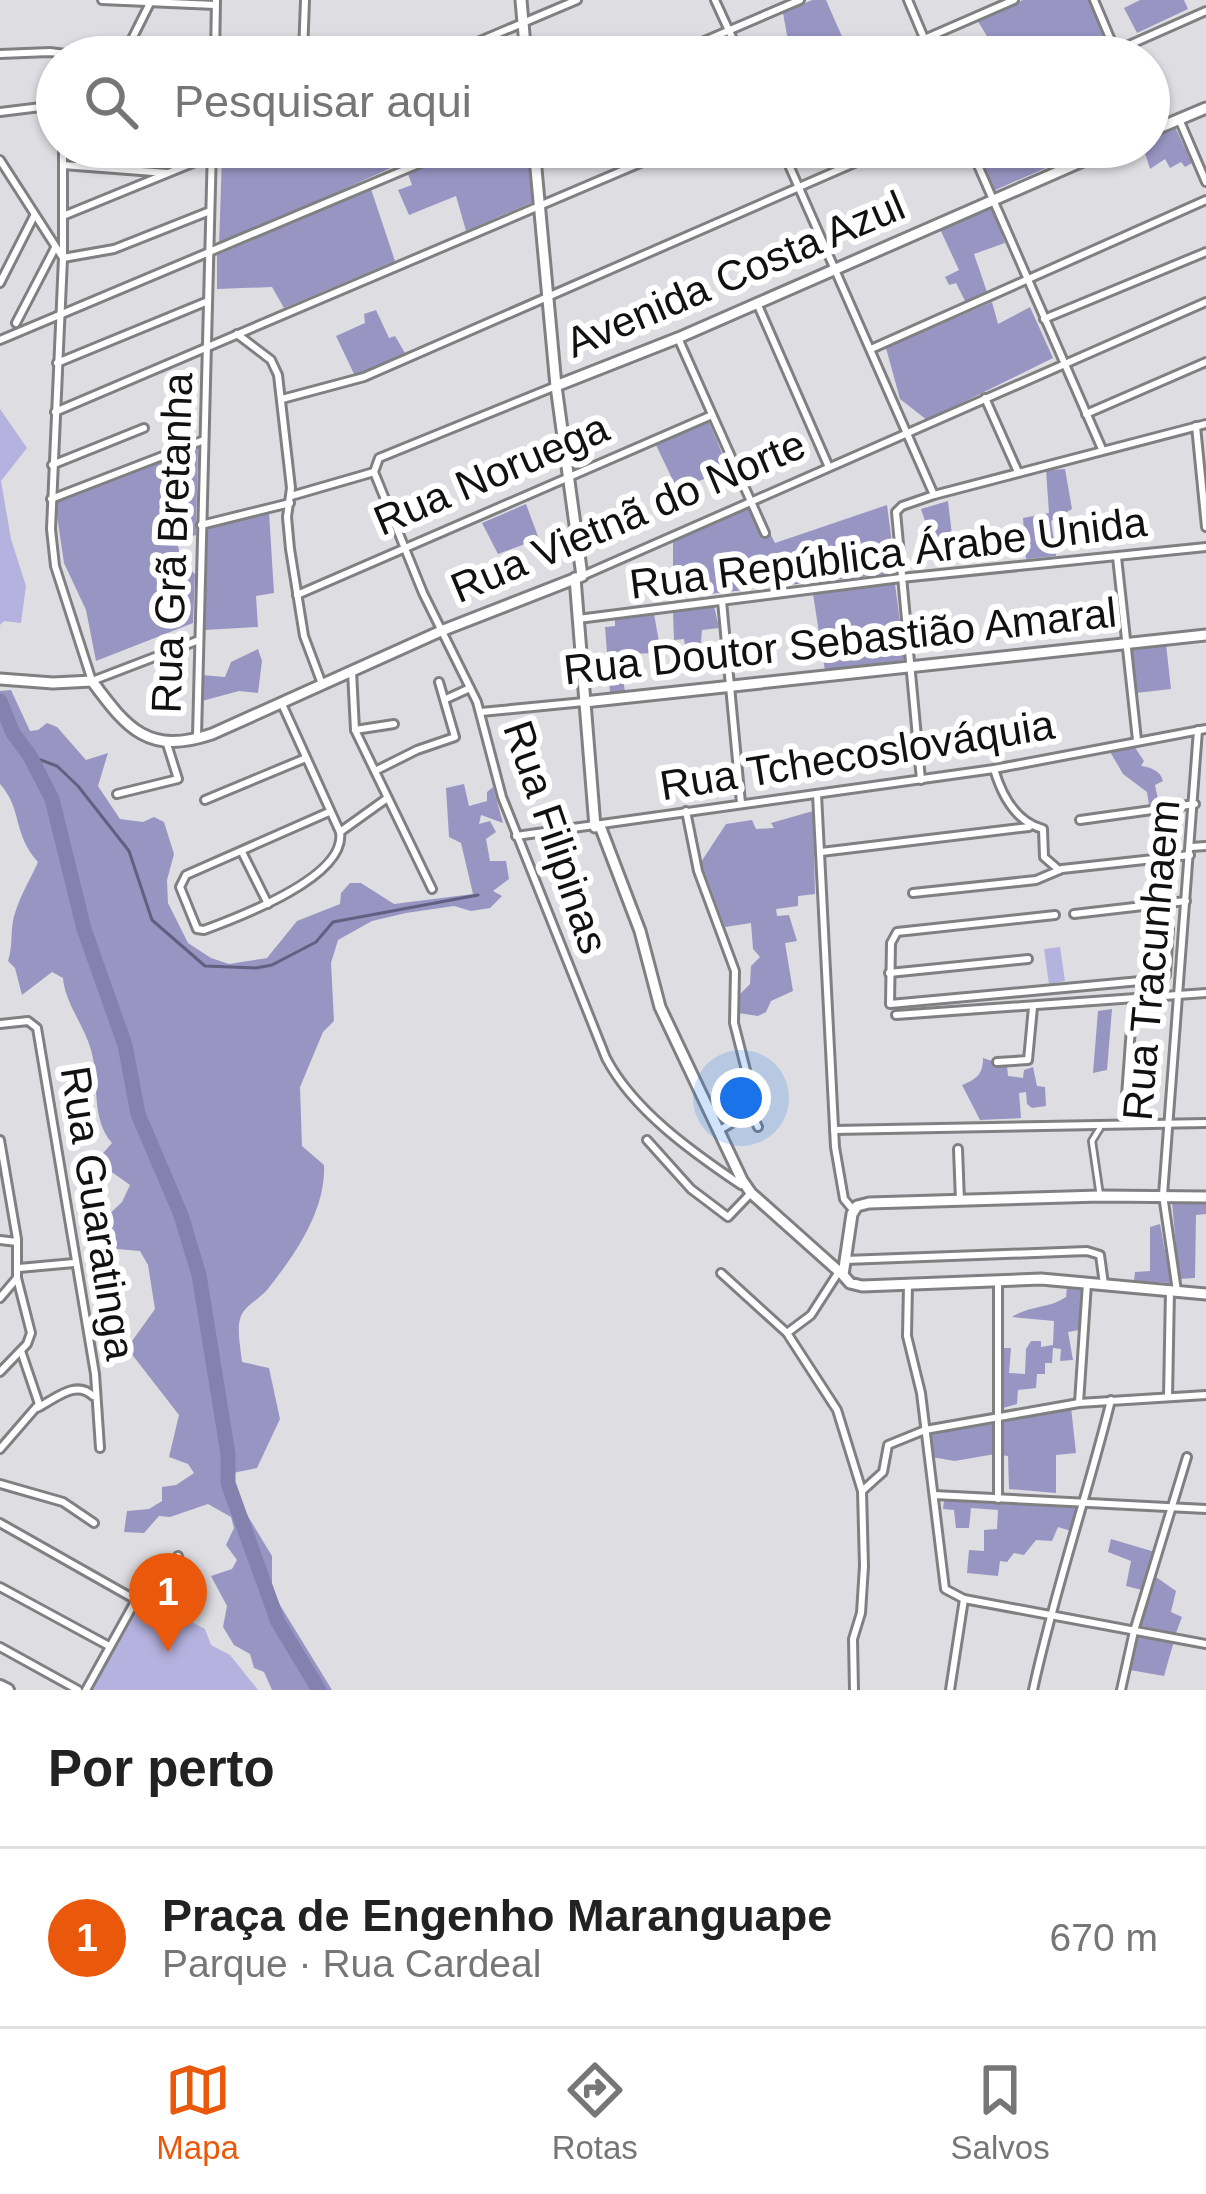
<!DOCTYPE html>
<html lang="pt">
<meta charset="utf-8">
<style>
:root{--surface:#fff;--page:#f6f6f6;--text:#222;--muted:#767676;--line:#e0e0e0;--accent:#ea580c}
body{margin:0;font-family:Arial,sans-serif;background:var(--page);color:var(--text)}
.you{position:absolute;left:741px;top:1098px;width:42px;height:42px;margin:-30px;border:9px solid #fff;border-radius:50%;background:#1a73e8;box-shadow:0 0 0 18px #1a73e833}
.badge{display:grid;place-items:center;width:78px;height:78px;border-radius:50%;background:var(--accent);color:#fff;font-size:39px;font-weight:700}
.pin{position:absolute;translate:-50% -99px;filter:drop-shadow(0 3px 6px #0008)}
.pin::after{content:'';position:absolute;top:63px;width:42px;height:36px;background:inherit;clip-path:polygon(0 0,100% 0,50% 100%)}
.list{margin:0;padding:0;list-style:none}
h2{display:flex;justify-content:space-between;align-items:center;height:156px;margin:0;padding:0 48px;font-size:51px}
h2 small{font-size:39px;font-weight:400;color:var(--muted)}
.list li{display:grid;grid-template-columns:78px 1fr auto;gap:36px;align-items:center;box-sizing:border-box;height:180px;padding:0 48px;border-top:3px solid var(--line)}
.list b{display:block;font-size:45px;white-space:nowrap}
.list p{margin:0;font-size:39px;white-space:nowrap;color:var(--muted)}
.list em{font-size:39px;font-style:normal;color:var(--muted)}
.icon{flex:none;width:66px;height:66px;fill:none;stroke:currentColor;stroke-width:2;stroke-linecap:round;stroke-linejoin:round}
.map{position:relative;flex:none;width:1206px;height:1690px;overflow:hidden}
.search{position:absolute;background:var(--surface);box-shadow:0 3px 9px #0004;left:36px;right:36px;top:36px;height:132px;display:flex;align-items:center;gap:30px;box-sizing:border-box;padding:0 42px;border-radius:66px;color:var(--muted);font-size:45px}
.sheet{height:336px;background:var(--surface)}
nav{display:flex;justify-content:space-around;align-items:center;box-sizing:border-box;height:168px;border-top:3px solid var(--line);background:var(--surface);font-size:33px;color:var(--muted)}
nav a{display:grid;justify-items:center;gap:6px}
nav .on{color:var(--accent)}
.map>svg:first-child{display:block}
.green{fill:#b5b2df}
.forest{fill:#9995c3}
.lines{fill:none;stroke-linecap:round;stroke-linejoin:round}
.stream{stroke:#625f80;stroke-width:3}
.river{stroke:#8581af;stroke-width:15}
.pedestrian-casing{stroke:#808083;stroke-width:10}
.minor-casing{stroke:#808083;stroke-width:12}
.tertiary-casing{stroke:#808083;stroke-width:15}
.secondary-casing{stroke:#808083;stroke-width:15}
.primary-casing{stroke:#808083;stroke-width:16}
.pedestrian{stroke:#fff;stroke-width:4.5}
.minor{stroke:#fff;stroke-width:6}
.tertiary{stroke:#fff;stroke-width:9}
.secondary{stroke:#fff;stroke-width:9}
.primary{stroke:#fff;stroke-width:10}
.labels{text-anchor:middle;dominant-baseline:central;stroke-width:12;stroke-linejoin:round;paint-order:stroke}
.street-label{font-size:42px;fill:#111112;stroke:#fff}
</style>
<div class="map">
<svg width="1206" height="1690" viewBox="0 0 1206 1690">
<rect width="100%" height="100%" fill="#dedee2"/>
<!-- green -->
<g class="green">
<polygon points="0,409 27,448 1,481 11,539 26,586 21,623 4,621 0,625"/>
<polygon points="1060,947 1065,981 1049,984 1044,949"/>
<polygon points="133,1613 154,1625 159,1618 177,1629 183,1617 205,1629 211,1645 230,1655 258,1690 90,1690"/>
</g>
<!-- forest -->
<g class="forest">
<polygon points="812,0 826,0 851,57 791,57 783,13"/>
<polygon points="1023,0 1089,0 1110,49 1090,57 1000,57 977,20"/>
<polygon points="1140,0 1184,0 1188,9 1137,33 1124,8"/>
<polygon points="1174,125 1192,163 1185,167 1181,162 1170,168 1165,159 1150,169 1143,147 1149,147 1149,137"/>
<polygon points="104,147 202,147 161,169 104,162"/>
<polygon points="246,147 320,147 325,152 333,147 413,147 417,156 219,246 222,156"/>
<polygon points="470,147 529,147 535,201 466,231 456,196 409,215 398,190 412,185 408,174"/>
<polygon points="976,147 1094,147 993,191"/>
<polygon points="371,189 395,261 284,308 272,287 217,289 217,255"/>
<polygon points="991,206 1005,243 974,254 987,292 965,301 956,283 949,285 945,277 959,270 939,227"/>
<polygon points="992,302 998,324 1030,307 1053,358 927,420 900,399 886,348"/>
<polygon points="376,310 389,338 395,336 405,353 355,376 336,336 365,323 364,314"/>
<polygon points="709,422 729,470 677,489 656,445"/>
<polygon points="198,446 196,535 177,541 181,561 195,574 193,623 96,661 86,610 64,563 55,502"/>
<polygon points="1065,469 1072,509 1051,521 1056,556 1026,559 1023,518 1049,513 1046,470"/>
<polygon points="948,501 952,535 931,539 921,509"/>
<polygon points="526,504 539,539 498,554 482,523"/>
<polygon points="755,504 775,543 887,505 896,573 673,598 673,541"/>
<polygon points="269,512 274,593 256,596 258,627 205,630 206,529"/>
<polygon points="895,584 905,660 825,671 813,594"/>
<polygon points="714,606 719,628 702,630 701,643 685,646 684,639 674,640 673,612"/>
<polygon points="654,614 661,653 620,654 625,693 610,692 605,627 615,626 615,619"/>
<polygon points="1166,644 1171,689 1136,693 1130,648"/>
<polygon points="258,649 262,661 258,693 239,691 202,701 202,675 225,677 231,662"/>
<path d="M 11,690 L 30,731 L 38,730 L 47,723 L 57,727 L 86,760 L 108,753 L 98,786 L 120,819 L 143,822 L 154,817 L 164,822 L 174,854 L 167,880 L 168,903 L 188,943 L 211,958 L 229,964 L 267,958 L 297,921 L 340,904 L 341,893 L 350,883 L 361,883 L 394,904 L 473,894 L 461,843 L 449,837 L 446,788 L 464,784 L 469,806 L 487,801 L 487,792 L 493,787 L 503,823 L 481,815 L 479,824 L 490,821 L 496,832 L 486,839 L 490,861 L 506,861 L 509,879 L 493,891 L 502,896 L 490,908 L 471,911 L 454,906 L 406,913 L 372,921 L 338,940 L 331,963 L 334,1021 L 323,1032 L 300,1087 L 302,1146 L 324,1165 C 326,1211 294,1256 267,1290 C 259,1299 245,1306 241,1316 C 236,1327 241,1350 242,1362 L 269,1368 L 280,1419 L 257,1468 L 233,1473 L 237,1498 L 272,1556 L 272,1592 L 332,1690 L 272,1690 L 264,1672 L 254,1668 L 250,1654 L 234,1645 L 223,1627 L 227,1606 L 211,1576 L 232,1569 L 237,1560 L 226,1545 L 234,1528 L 231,1517 L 208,1504 L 170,1517 L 159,1516 L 144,1533 L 124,1532 L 127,1511 L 149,1509 L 162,1501 L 162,1487 L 176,1485 L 194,1473 L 188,1464 L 169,1457 L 179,1415 L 127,1348 L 155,1309 L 148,1265 L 140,1251 L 105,1248 L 101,1222 L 122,1202 L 130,1185 L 96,1161 L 112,1143 C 90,1118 100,1081 91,1050 C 84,1025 65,1003 63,978 L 52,972 L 22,995 L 15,968 L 8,961 C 14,943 9,928 16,910 C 21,894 31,878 38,862 C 12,833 23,810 0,784 L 0,691 Z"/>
<path d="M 1134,746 L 1144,761 L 1141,766 C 1150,767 1161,771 1163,781 L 1155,785 L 1159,804 L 1149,805 L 1147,792 L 1123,774 L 1109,750 Z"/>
<polygon points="813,811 815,894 798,896 798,906 776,909 777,916 789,915 797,941 785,943 793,991 771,1001 766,1012 758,1016 738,1013 739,995 750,984 751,966 760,957 753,949 751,923 725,927 701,862 726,824 752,820 756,829 774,828 771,823"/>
<polygon points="1112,1009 1107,1070 1093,1073 1098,1011"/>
<path d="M 983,1058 L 1007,1066 L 1008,1076 L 1023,1078 L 1024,1070 L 1033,1067 L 1037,1086 L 1045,1087 L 1046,1106 L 1032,1108 L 1027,1104 L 1026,1092 L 1019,1093 L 1021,1118 L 980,1120 L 962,1085 C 977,1079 983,1074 983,1058 Z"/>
<polygon points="1172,1202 1206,1203 1206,1214 1196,1215 1195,1278 1179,1279"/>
<polygon points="1160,1224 1171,1283 1134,1281 1135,1272 1150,1271 1150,1227"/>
<path d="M 1067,1287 L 1081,1289 L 1079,1330 L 1068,1332 L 1073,1360 L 1060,1361 L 1061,1349 L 1053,1348 L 1052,1363 L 1045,1363 L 1045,1374 L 1037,1374 L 1036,1388 L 1018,1390 L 1017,1404 L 1003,1408 L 1001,1348 L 1011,1348 L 1009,1373 L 1025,1374 L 1026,1349 L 1031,1341 L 1041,1341 L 1041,1347 L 1053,1345 L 1054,1321 L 1012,1317 C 1030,1305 1049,1309 1066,1297 Z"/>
<polygon points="1071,1407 1076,1453 1056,1455 1056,1493 1009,1489 1008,1456 1000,1455 1000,1421"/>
<polygon points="995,1422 995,1454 955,1461 931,1457 932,1432"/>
<polygon points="944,1500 1079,1506 1071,1531 1058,1527 1052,1541 1036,1540 1024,1555 1014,1553 1007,1562 1000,1561 998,1576 967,1573 969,1550 984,1551 984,1530 997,1529 998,1510 971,1508 969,1528 956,1528 954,1510 943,1509"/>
<polygon points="1111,1539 1155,1552 1142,1590 1126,1586 1131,1561 1108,1552"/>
<polygon points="1156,1577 1176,1591 1171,1612 1182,1617 1176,1633 1141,1626"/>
<polygon points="1136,1636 1174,1641 1164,1676 1130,1670"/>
</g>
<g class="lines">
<!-- stream -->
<polyline class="stream" points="30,756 57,766 78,786 129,851 152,920 205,966 256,968 272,965 316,942 333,922 478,895"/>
<!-- river -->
<polyline class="river" points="0,701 13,733 30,756 52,799 84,929 125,1045 138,1114 181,1215 199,1275 228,1454 228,1483 278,1622 319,1690"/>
<!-- pedestrian casing -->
<g class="pedestrian-casing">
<polyline id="pedestrian" points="1100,1196 1092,1141 1100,1128"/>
</g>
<!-- minor casing -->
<g class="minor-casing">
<g id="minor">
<polyline points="102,0 215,5"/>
<polyline points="715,0 741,57"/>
<polyline points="908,0 932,57"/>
<polyline points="1094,0 1118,57"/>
<polyline points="0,54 50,52 90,57"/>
<polyline points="303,54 305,0"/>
<polyline points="110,57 296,54 471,44"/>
<polyline points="123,57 151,1"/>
<polyline points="215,57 216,0"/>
<polyline points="442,57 577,0"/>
<polyline points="667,57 800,0"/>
<polyline points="883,57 1014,0"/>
<polyline points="1102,57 1206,11"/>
<polyline points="0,112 57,105"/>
<polyline points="1179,119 1206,182"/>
<polyline points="63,147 63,258 51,529 55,566 92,681 199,640"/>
<polyline points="781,147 934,495"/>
<polyline points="970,147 1102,449"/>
<polyline points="0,160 63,258 114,249 210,211"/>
<polyline points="63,165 167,173"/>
<polyline points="63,216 232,147"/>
<polyline points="0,283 34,216"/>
<polyline points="757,303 828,465"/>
<polyline points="1044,319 1206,252"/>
<polyline points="16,323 55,248"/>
<polyline points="237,334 271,360 278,375 291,488 287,517 290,549 304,636 322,684"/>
<polyline points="678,338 765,533"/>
<polyline points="0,340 459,147"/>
<polyline points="871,349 1206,200"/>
<polyline points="57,363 208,301"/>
<path d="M 556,386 L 379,458 L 374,472 L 423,593 L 477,702 L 502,797 L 606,1058 C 633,1110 692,1152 741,1185"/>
<polyline points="985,398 1018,472"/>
<polyline points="282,399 364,377 891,147"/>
<polyline points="55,412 678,147"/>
<polyline points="1086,414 1206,362"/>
<polyline points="1196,426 1206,527"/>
<polyline points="52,465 144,428"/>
<polyline points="291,496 374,472"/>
<polyline points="51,499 204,440"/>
<polyline points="201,525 290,503"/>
<polyline points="1117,557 1137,740"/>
<polyline points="582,576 1206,302"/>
<polyline points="297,595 712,415"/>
<polyline points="722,601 741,803"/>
<polyline points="578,619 901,578 1206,547"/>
<polyline points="352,671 355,730 432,889"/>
<polyline points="446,699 470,688"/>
<path d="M 282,704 L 340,832 C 347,877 239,917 204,930 L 197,929 L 180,887 L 186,875 L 329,812"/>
<polyline points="481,712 584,702"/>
<polyline points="355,730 394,724"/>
<polyline points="197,736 212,147"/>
<path d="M 994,769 C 1002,796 1016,822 1043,829 L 1044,857 L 1059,870"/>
<polyline points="375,771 417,750 455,737 439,682"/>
<polyline points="921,780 896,512 902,506 934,495 1206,424"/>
<polyline points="117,794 178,779 167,744"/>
<polyline points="817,794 835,1147 844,1199 854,1211"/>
<polyline points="205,800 306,758"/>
<polyline points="686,811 698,871 735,971 734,1023 750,1086 744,1097 758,1127"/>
<polyline points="1080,820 1195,804"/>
<polyline points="340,832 386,799"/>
<polyline points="516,836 994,769 1206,729"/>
<polyline points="1191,847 1206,846"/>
<polyline points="242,852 268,904"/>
<polyline points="821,852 1029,827"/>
<polyline points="913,893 1036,880 1062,869 1190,855"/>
<polyline points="1074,914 1186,901"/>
<polyline points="1055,915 897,932 891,943 890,1004 1162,979 1166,975 1169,928"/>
<polyline points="889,973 1028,959"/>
<polyline points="896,1015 1206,993"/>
<polyline points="0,1024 28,1021 37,1028 95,1374 100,1448"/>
<polyline points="997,1062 1028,1060 1033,1007"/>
<polyline points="1125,1110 1133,1000"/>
<polyline points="834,1130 1206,1123"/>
<polyline points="718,1131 750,1112"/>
<polyline points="0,1140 17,1239 17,1278 31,1333 27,1344 0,1372"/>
<polyline points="647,1140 691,1189 728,1217 751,1193"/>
<polyline points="958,1149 960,1201"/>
<polyline points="0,1240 17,1242"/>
<polyline points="845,1260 1087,1251 1100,1255 1104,1284"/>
<polyline points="19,1268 74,1263"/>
<polyline points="721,1273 787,1333 837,1410 862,1491 864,1566 861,1613 853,1639 854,1690"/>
<polyline points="998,1280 998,1499"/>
<polyline points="908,1284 907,1336 921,1393 945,1589 964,1599 1206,1644"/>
<polyline points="1177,1291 1163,1195 1198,730"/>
<polyline points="0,1298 17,1278"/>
<polyline points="787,1333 811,1315 838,1273"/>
<polyline points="1168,1397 1170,1290"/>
<polyline points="1079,1403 1087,1283"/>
<path d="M 37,1408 C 55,1399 76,1379 93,1396"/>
<polyline points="0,1449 39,1404 21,1351"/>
<polyline points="0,1484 63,1502 94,1523"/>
<polyline points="862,1491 883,1472 888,1445 925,1430 1079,1403 1206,1395"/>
<polyline points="934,1495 1206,1509"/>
<polyline points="0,1523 136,1600"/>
<polyline points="0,1587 109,1646"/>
<polyline points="153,1595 172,1605"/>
<polyline points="136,1600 151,1598 178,1556"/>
<polyline points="0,1647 78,1690"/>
<polyline points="86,1690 136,1600"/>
<polyline points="950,1690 964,1599"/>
<path d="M 1033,1690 C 1054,1592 1087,1497 1111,1400"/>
<polyline points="1121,1690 1134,1631 1187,1457"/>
</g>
</g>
<!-- tertiary casing -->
<g class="tertiary-casing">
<g id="tertiary">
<polyline points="521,0 526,57"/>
<polyline points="1149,132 1206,108"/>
<polyline points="556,386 678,338 1115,147"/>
<polyline points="575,578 595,827"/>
<path d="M 0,679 L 53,683 L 92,681 C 128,730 149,755 212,734 L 441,631 L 582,576 L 556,386 L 534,147"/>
<polyline points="584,702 1206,635"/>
<polyline points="600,826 640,931 660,1007 742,1180 751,1193 843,1275"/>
</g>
</g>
<!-- secondary casing -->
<g class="secondary-casing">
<polyline id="secondary" points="1206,1197 1100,1196 869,1203 857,1206 852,1214 843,1275 850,1283 862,1286 1041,1279 1206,1294"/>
</g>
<!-- primary casing -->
<g class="primary-casing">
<polyline id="primary" points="0,1686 8,1690"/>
</g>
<!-- pedestrian -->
<use href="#pedestrian" class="pedestrian"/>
<!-- minor -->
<use href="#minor" class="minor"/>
<!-- tertiary -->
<use href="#tertiary" class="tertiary"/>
<!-- secondary -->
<use href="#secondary" class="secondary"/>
<!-- primary -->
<use href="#primary" class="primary"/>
</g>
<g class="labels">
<!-- street labels -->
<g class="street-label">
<text transform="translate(735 274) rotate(-23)">Avenida Costa Azul</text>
<text transform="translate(491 474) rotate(-23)">Rua Noruega</text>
<text transform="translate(628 516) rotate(-23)">Rua Vietnã do Norte</text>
<text transform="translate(172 543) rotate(-88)">Rua Grã Bretanha</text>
<text transform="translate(888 553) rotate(-7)">Rua República Árabe Unida</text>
<text transform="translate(840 641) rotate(-6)">Rua Doutor Sebastião Amaral</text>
<text transform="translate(857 755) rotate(-9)">Rua Tchecoslováquia</text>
<text transform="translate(556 837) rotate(71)">Rua Filipinas</text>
<text transform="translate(1151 960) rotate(-85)">Rua Tracunhaem</text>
<text transform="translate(98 1213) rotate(81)">Rua Guaratinga</text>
</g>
</g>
</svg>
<div class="you"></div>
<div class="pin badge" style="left:168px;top:1652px">1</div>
<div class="search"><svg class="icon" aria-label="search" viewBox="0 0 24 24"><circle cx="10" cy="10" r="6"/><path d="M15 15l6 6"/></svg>Pesquisar aqui</div>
</div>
<section class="sheet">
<h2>Por perto<small></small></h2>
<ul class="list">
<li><span class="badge">1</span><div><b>Praça de Engenho Maranguape</b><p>Parque · Rua Cardeal</p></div><em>670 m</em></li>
</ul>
</section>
<nav>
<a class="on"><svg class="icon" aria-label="map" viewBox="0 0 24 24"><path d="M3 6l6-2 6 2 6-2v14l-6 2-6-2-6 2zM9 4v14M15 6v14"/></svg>Mapa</a>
<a><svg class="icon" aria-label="directions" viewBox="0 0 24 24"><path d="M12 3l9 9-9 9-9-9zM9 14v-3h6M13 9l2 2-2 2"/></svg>Rotas</a>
<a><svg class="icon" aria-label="saved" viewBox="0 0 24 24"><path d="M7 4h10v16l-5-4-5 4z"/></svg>Salvos</a>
</nav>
